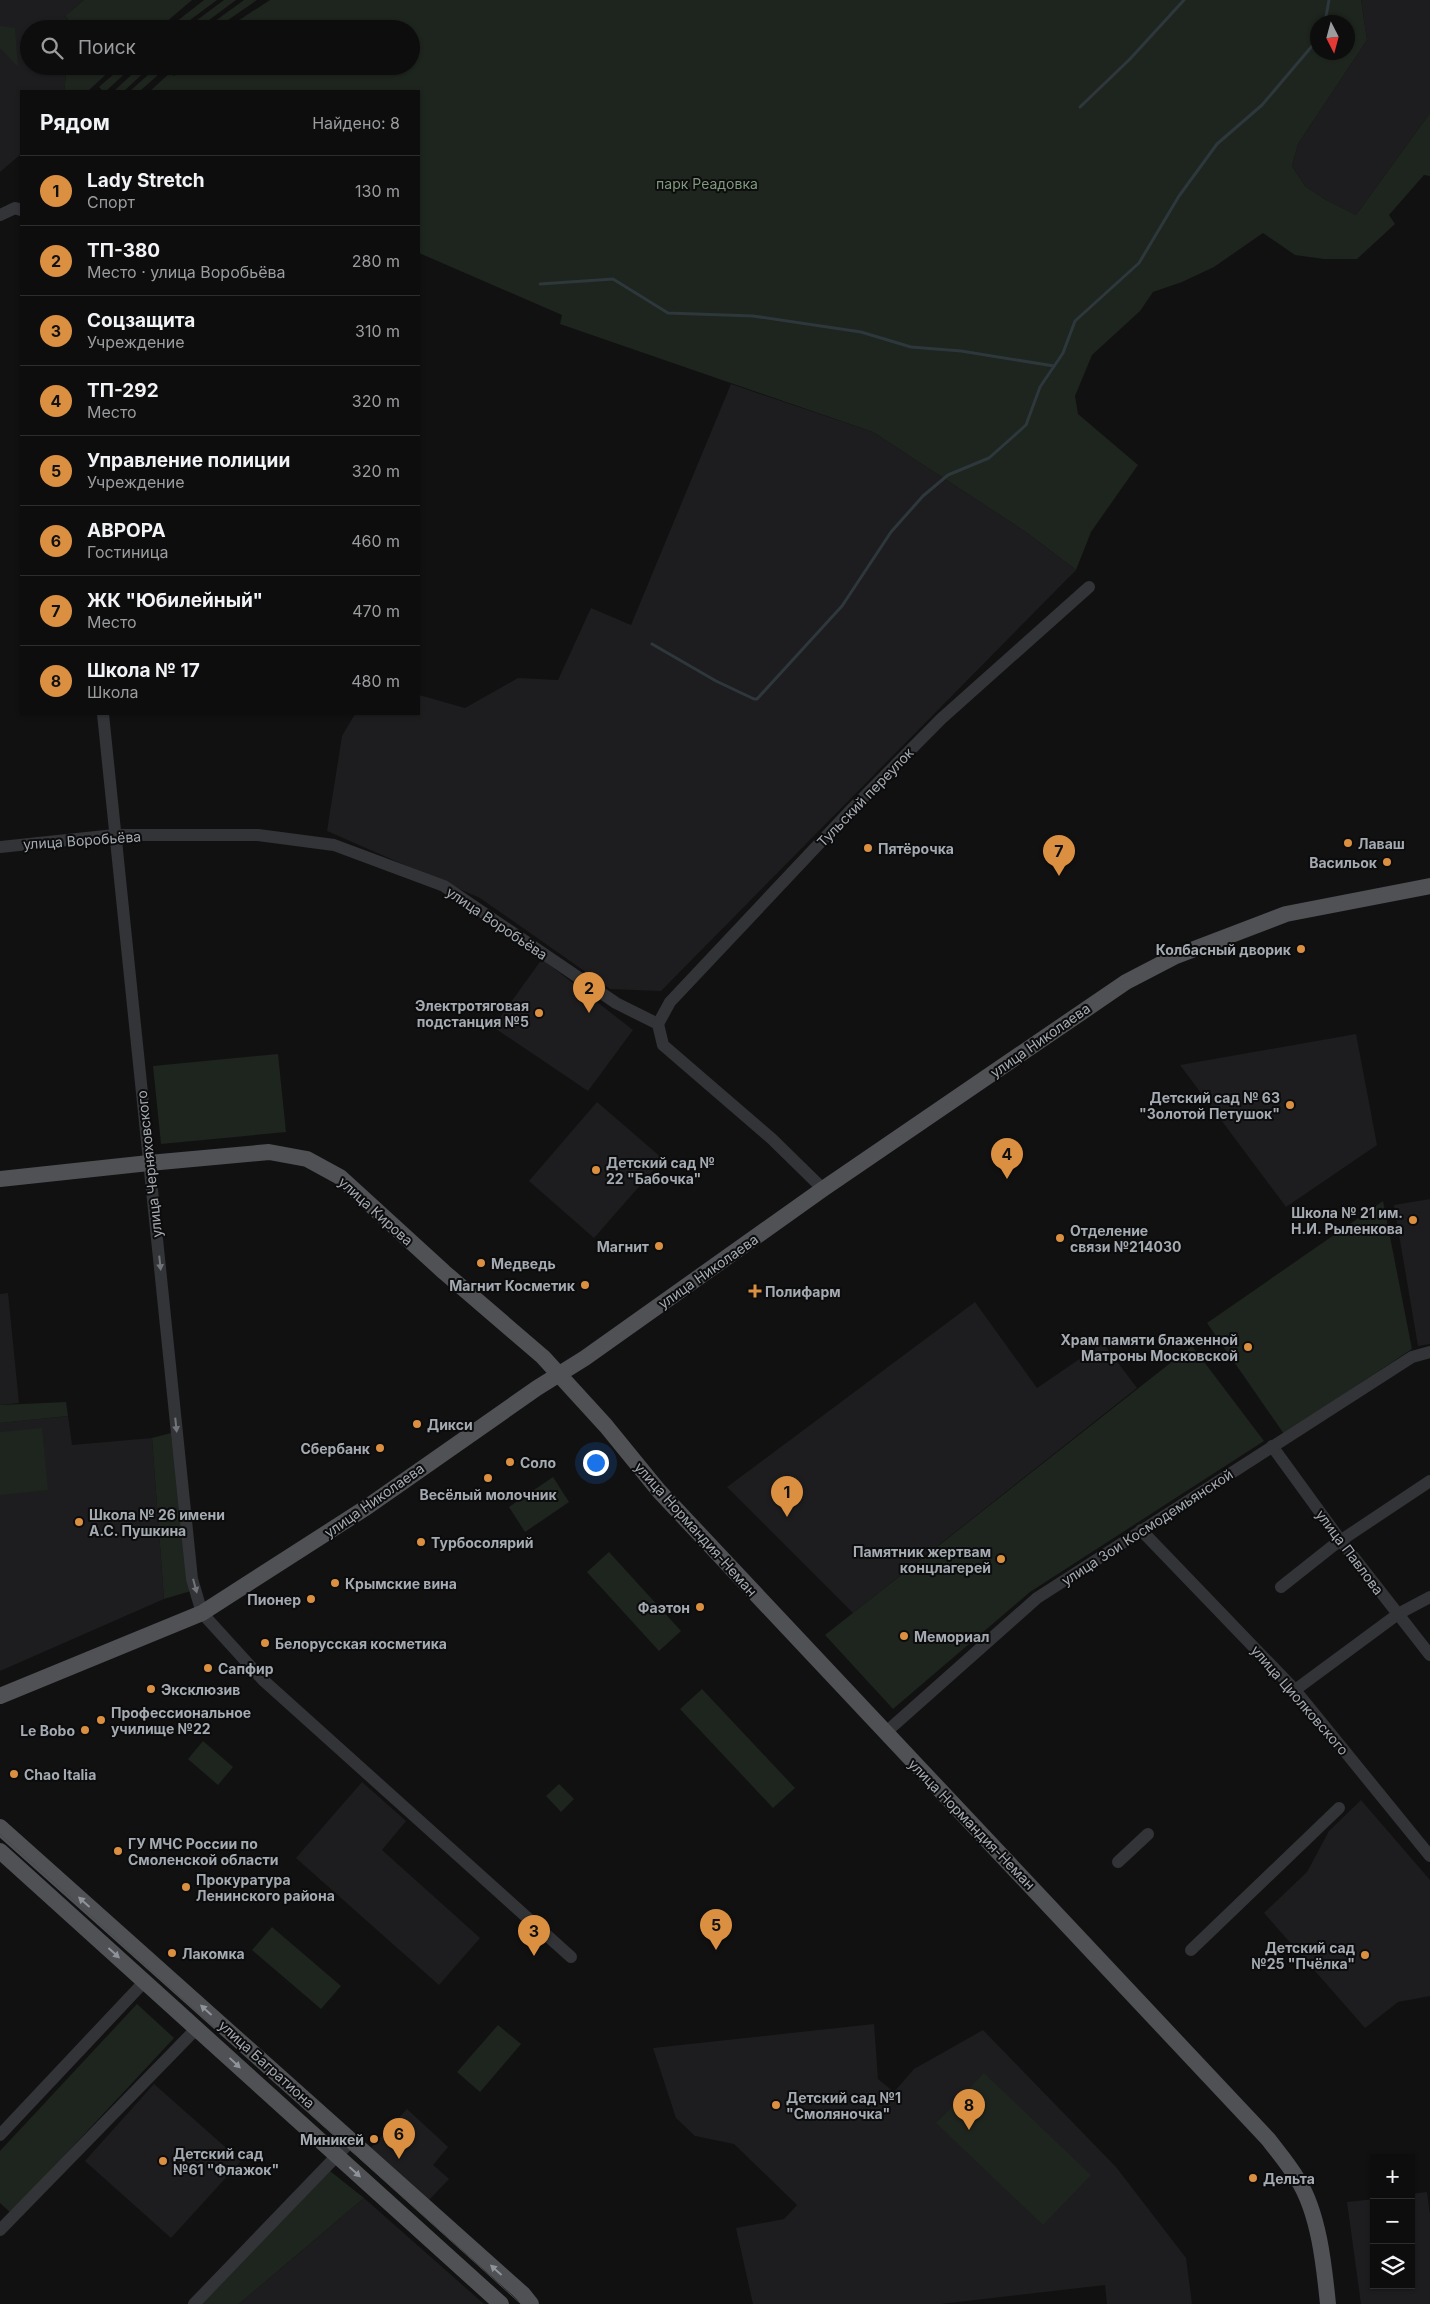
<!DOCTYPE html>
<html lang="ru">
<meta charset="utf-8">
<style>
:root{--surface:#0d0d0e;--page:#161617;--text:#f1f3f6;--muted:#9a9c9e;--line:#2d2d2e;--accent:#db9041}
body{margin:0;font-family:Inter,sans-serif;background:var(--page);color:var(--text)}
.controls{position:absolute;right:15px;bottom:15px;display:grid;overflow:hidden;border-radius:0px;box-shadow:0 1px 4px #0004}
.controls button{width:45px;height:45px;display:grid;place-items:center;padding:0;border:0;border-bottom:1px solid var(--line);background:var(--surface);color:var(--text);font:25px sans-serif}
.compass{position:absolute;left:1310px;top:15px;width:45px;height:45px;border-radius:50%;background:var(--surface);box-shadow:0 1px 4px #0004;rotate:174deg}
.you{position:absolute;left:595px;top:1462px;width:18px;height:18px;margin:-12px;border:4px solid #fff;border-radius:50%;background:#1a73e8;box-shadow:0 0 0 8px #1a73e833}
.badge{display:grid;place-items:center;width:32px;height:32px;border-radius:50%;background:var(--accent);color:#111;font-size:16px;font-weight:700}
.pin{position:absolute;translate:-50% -41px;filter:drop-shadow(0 1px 2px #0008)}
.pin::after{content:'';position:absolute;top:26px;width:18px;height:15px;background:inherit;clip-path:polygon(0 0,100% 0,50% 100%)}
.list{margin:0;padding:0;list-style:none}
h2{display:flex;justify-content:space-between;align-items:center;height:65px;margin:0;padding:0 20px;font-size:21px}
h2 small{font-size:16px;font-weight:400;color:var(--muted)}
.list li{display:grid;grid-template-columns:32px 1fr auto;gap:15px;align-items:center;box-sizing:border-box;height:70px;padding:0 20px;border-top:1px solid var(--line)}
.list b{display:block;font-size:19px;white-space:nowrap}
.list p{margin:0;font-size:16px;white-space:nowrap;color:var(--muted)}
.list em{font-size:16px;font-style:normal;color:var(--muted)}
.icon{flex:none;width:28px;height:28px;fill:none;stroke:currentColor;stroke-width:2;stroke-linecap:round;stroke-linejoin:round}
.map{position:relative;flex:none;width:1430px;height:2304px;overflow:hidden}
.search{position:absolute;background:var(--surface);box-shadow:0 1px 4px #0004;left:20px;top:20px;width:400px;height:55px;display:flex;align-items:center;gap:12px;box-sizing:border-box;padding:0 18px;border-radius:28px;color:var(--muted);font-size:19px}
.panel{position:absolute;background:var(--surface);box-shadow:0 1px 4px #0004;left:20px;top:90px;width:400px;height:625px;border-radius:0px}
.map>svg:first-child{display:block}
.built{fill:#1d1d1f}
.green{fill:#1e241e;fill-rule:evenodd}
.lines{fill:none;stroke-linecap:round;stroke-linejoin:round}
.stream{stroke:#2e373b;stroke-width:3}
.minor{stroke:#333437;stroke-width:12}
.major{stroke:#4f5155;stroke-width:16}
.tram{stroke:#4a4c50;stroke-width:1}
.oneway{fill:#71757a}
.oneway2{fill:#8f949a}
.poi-dot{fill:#db9041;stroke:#0c0c0d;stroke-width:2}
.labels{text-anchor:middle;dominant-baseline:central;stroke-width:4;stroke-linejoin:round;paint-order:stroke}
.park-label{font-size:14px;fill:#7f9a7d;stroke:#0c0c0d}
.street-label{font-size:14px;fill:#a4aab1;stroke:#0c0c0d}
.poi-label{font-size:14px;font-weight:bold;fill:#a4aab1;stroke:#0c0c0d;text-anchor:start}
</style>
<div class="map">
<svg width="1430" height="2304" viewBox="0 0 1430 2304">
<rect width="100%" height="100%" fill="#111112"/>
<!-- built -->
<g class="built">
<polygon points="0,0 84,0 65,16 76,29 29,29 29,66 79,66 66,75 64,91 21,91 21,154 0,172"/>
<polygon points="1361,0 1430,0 1430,113 1356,215 1326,200 1305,186 1292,166 1298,144 1367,40"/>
<polygon points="731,384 873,432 1026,532 1076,570 661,991 610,989 480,898 327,831 342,736 355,714 419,714 419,695 465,708 518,678 558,680 591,608 631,625"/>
<polygon points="542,959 633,1030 588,1091 493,1027"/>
<polygon points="1356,1034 1377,1145 1286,1207 1180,1065"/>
<polygon points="597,1102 663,1159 594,1238 529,1181"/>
<polygon points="1430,1199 1430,1344 1418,1346 1394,1205"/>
<polygon points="8,1293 19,1403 0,1405 0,1294"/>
<polygon points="975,1302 1037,1388 1103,1343 1137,1388 853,1613 727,1487"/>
<polygon points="68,1416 72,1445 152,1438 164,1599 0,1671 0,1423"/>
<polygon points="362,1782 406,1821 382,1850 480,1938 439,1985 296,1858"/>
<polygon points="1361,1800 1430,1880 1430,1996 1398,2002 1365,2028 1264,1913 1307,1872 1329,1831"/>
<polygon points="874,2024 878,2079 894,2092 914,2069 983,2030 1116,2167 1186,2258 1192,2304 1107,2304 1105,2285 941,2304 753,2304 736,2228 784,2219 797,2205 734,2144 695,2136 676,2118 653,2048"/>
<polygon points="154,2084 241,2161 171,2238 85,2161"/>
<polygon points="407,2109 448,2147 433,2165 449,2179 427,2202 370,2149"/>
<polygon points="1427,2192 1430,2215 1430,2304 1361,2304 1347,2202 1374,2199 1374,2285 1411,2285 1411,2194"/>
<polygon points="364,2198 484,2304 239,2304"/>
</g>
<!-- green -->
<g class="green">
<polygon points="84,0 192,0 158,29 76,29 65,16"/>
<polygon points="204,0 217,0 178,29 167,29"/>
<polygon points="224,0 236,0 197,29 185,29"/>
<polygon points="244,0 257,0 215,29 204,29"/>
<path d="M 270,0 L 1361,0 L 1367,40 L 1298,144 L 1292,166 L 1305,186 L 1326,200 L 1356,215 L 1430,113 L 1430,176 L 1424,175 L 1389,215 L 1395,224 L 1357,259 L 1324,259 L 1295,255 L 1263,233 L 1214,267 L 1182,282 L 1153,292 L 1140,311 L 1092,355 L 1075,396 L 1078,414 L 1138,465 L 1091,532 L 1076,570 L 1026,532 L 873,432 L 560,324 L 562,315 L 419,253 L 419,91 L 150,91 L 171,72 L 174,76 L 180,71 L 177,68 L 179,66 L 411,66 L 411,29 L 236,29 L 233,24 ZM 1318,22 L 1348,22 L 1348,52 L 1318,52 Z"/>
<polygon points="0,26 15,28 18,67 0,48"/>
<polygon points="79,66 115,66 88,91 64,91 66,75"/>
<polygon points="123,66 133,66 106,91 103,91 99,87"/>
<polygon points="141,66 151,66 124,91 114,91"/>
<polygon points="158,66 168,66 140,91 130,91"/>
<polygon points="278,1054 286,1132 161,1144 153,1066"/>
<polygon points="1383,1201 1412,1349 1284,1434 1207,1323"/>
<polygon points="1192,1346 1264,1441 1030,1592 893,1709 825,1635"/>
<polygon points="66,1402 68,1416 0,1423 0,1405"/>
<polygon points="42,1428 48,1490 0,1495 0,1432"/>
<polygon points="171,1433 191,1591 164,1599 152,1438"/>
<polygon points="553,1477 569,1502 525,1532 509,1507"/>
<polygon points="609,1552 681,1631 659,1651 587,1572"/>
<polygon points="702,1689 795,1788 773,1808 680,1709"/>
<polygon points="203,1741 233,1767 218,1785 188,1759"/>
<polygon points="559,1784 574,1799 561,1812 546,1796"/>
<polygon points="272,1927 341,1986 321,2009 252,1950"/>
<polygon points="137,2004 174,2038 11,2213 0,2203 0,2151"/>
<polygon points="498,2025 521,2044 480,2092 457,2072"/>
<polygon points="984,2073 1091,2175 1043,2225 936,2123"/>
<polygon points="330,2171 364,2198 239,2304 198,2304"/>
</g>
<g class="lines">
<!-- stream -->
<g class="stream">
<polyline points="1325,22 1329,0"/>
<polyline points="1080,107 1130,59 1184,0"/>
<polyline points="540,284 613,279 668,313 753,316 861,332 911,347 961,351 1054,366"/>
<polyline points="652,644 716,681 754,699 757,699 842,606 891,532 923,496 948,475 989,458 1026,425 1040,387 1063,353 1075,321 1139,263 1179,196 1217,144 1262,105 1318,39"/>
</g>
<!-- minor -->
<g class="minor">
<polyline points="0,215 15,208 21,210"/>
<polyline points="103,714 192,1579 202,1613 263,1680 571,1957"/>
<polyline points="0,847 115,835 258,835 334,845 444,886 616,1003 658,1024 663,1045 772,1139 823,1189"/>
<polyline points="658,1024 670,1002 848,813 941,719 1089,587"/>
<polyline points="1272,1446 1341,1541 1430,1655"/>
<polyline points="1141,1530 1295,1690 1430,1856"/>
<polyline points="1281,1587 1334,1545 1430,1481"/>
<polyline points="1295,1690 1398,1614 1430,1597"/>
<polyline points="885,1733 1037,1598 1412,1357 1430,1352"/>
<polyline points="1118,1862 1148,1834"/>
<polyline points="1191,1950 1339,1808"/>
<polyline points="0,2135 145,1981"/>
<polyline points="0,2230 197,2028"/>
<polyline points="194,2304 352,2140"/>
</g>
<!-- major -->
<g class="major">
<path d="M 0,1179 L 149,1163 L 269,1152 L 307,1159 L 340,1177 L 444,1272 L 543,1357 L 606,1426 L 659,1491 L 1268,2139 C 1278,2152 1289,2165 1298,2180 C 1319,2214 1324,2265 1328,2304"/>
<polyline points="0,1696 202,1613 367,1507 537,1388 585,1358 823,1189 1126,982 1176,956 1286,914 1430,886"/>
<polyline points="0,1827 523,2294 531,2304"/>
<polyline points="0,1851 501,2304"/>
</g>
<!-- tram -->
<polyline class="tram" points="0,1834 521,2304"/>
</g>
<!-- one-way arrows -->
<defs><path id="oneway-solid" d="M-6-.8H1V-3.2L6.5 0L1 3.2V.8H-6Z" transform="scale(1.25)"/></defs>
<g class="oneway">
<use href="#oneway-solid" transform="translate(160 1263) rotate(84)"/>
<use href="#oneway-solid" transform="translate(176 1425) rotate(84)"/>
<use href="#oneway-solid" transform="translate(195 1586) rotate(75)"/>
</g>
<g class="oneway2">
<use href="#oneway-solid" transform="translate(84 1902) rotate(-138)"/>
<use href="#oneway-solid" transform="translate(114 1953) rotate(42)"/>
<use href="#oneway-solid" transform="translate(206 2010) rotate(-138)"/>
<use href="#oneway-solid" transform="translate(235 2063) rotate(43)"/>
<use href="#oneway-solid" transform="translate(355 2172) rotate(42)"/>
<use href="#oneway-solid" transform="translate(496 2270) rotate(-138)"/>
</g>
<!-- markers -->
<g class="poi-dot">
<circle cx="1348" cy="843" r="5"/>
<circle cx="868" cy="848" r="5"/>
<circle cx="1387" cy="862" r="5"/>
<circle cx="1301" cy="949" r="5"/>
<circle cx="539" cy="1013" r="5"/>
<circle cx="1290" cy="1105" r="5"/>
<circle cx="596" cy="1170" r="5"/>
<circle cx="1413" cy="1220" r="5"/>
<circle cx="1060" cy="1238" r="5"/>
<circle cx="659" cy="1246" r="5"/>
<circle cx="481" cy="1263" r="5"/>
<circle cx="585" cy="1285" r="5"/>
<path d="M752.5 1283.5h5v5h5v5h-5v5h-5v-5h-5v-5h5z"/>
<circle cx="1248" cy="1347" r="5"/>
<circle cx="417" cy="1424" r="5"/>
<circle cx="380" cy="1448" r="5"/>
<circle cx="510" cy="1462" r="5"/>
<circle cx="488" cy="1478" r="5"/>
<circle cx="79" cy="1522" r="5"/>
<circle cx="421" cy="1542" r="5"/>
<circle cx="1001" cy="1559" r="5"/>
<circle cx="335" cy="1583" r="5"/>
<circle cx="311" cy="1599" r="5"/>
<circle cx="700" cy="1607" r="5"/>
<circle cx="904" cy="1636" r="5"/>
<circle cx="265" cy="1643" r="5"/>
<circle cx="208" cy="1668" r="5"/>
<circle cx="151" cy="1689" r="5"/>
<circle cx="101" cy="1720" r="5"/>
<circle cx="85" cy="1730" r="5"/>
<circle cx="14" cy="1774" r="5"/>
<circle cx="118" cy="1851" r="5"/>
<circle cx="186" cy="1887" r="5"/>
<circle cx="172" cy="1953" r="5"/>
<circle cx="1365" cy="1955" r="5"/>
<circle cx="776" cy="2105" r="5"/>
<circle cx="374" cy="2139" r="5"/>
<circle cx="163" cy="2161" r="5"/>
<circle cx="1253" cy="2178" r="5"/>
</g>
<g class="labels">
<!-- park labels -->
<g class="park-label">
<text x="707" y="183">парк Реадовка</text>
</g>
<!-- street labels -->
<g class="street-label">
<text transform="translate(865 797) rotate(-46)">Тульский переулок</text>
<text transform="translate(82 840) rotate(-4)">улица Воробьёва</text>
<text transform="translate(497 923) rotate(34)">улица Воробьёва</text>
<text transform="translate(1040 1040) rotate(-35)">улица Николаева</text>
<text transform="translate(149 1164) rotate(-96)">улица Черняховского</text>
<text transform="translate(376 1211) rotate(42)">улица Кирова</text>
<text transform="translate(708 1271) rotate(-35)">улица Николаева</text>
<text transform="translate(374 1500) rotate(-35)">улица Николаева</text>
<text transform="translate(1147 1527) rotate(-33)">улица Зои Космодемьянской</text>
<text transform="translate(696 1529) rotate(48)">улица Нормандия-Неман</text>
<text transform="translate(1350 1552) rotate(53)">улица Павлова</text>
<text transform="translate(1300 1700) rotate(49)">улица Циолковского</text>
<text transform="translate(972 1824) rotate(46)">улица Нормандия-Неман</text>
<text transform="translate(267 2064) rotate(42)">улица Багратиона</text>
</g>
<!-- poi labels -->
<g class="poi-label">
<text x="1358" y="843">Лаваш</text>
<text x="878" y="848">Пятёрочка</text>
<text x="1377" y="862" text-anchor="end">Васильок</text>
<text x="1291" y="949" text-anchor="end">Колбасный дворик</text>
<text x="529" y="1005" text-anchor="end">Электротяговая<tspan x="529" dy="16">подстанция №5</tspan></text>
<text x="1280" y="1097" text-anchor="end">Детский сад № 63<tspan x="1280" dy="16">"Золотой Петушок"</tspan></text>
<text x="606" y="1162">Детский сад №<tspan x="606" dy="16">22 "Бабочка"</tspan></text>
<text x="1403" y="1212" text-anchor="end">Школа № 21 им.<tspan x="1403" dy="16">Н.И. Рыленкова</tspan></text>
<text x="1070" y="1230">Отделение<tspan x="1070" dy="16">связи №214030</tspan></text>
<text x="649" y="1246" text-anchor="end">Магнит</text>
<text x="491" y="1263">Медведь</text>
<text x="575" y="1285" text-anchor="end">Магнит Косметик</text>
<text x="765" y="1291">Полифарм</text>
<text x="1238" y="1339" text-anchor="end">Храм памяти блаженной<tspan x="1238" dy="16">Матроны Московской</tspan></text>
<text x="427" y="1424">Дикси</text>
<text x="370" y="1448" text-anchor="end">Сбербанк</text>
<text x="520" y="1462">Соло</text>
<text x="488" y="1494" text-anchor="middle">Весёлый молочник</text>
<text x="89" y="1514">Школа № 26 имени<tspan x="89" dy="16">А.С. Пушкина</tspan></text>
<text x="431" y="1542">Турбосолярий</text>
<text x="991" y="1551" text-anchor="end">Памятник жертвам<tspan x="991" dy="16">концлагерей</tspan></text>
<text x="345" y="1583">Крымские вина</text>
<text x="301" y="1599" text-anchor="end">Пионер</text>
<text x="690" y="1607" text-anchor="end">Фаэтон</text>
<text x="914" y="1636">Мемориал</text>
<text x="275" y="1643">Белорусская косметика</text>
<text x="218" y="1668">Сапфир</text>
<text x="161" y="1689">Эксклюзив</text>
<text x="111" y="1712">Профессиональное<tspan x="111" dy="16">училище №22</tspan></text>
<text x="75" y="1730" text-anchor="end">Le Bobo</text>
<text x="24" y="1774">Chao Italia</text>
<text x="128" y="1843">ГУ МЧС России по<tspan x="128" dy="16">Смоленской области</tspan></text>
<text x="196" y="1879">Прокуратура<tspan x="196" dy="16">Ленинского района</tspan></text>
<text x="1355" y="1947" text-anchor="end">Детский сад<tspan x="1355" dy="16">№25 "Пчёлка"</tspan></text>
<text x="182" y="1953">Лакомка</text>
<text x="786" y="2097">Детский сад №1<tspan x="786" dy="16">"Смоляночка"</tspan></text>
<text x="364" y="2139" text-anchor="end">Миникей</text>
<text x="173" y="2153">Детский сад<tspan x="173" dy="16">№61 "Флажок"</tspan></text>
<text x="1263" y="2178">Дельта</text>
</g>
</g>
</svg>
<div class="controls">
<button>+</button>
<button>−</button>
<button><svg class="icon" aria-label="layers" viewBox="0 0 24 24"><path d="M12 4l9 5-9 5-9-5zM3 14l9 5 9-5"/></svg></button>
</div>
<svg class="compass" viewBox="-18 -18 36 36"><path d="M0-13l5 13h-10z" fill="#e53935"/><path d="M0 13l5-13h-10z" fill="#9a9c9e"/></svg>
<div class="you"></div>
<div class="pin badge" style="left:787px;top:1517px">1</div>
<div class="pin badge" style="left:589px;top:1013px">2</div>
<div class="pin badge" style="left:534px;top:1956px">3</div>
<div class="pin badge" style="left:1007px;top:1179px">4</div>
<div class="pin badge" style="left:716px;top:1950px">5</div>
<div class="pin badge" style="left:399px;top:2159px">6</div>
<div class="pin badge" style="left:1059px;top:876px">7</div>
<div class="pin badge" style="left:969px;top:2130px">8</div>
<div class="search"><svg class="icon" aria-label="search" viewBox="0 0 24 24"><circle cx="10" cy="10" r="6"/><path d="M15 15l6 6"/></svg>Поиск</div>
<section class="panel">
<h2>Рядом<small>Найдено: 8</small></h2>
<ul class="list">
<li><span class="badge">1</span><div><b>Lady Stretch</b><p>Спорт</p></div><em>130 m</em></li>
<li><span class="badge">2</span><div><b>ТП-380</b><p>Место · улица Воробьёва</p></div><em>280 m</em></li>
<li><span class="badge">3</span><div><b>Соцзащита</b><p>Учреждение</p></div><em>310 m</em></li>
<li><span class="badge">4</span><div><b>ТП-292</b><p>Место</p></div><em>320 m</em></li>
<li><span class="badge">5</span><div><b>Управление полиции</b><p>Учреждение</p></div><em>320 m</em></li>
<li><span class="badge">6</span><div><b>ABPOPA</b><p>Гостиница</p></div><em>460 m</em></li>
<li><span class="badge">7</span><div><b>ЖК &quot;Юбилейный&quot;</b><p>Место</p></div><em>470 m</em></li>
<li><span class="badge">8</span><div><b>Школа № 17</b><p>Школа</p></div><em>480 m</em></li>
</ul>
</section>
</div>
